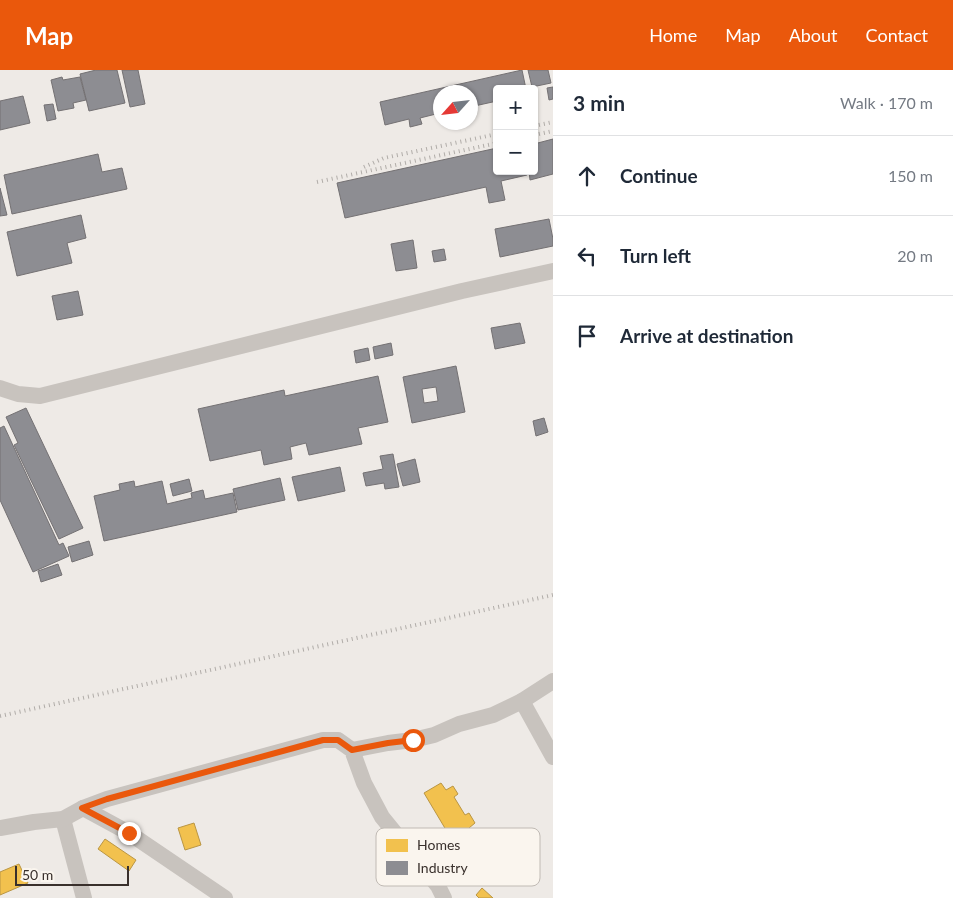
<!DOCTYPE html>
<meta charset="utf-8">
<style>
:root{--surface:#fff;--page:#f2f2f3;--text:#1f2937;--muted:#747a83;--line:#e0e1e3;--accent:#ea580c}
body{margin:0;font-family:Lato,sans-serif;background:var(--page);color:var(--text)}
.controls{position:absolute;right:15px;top:15px;display:grid;overflow:hidden;border-radius:5px;box-shadow:0 1px 4px #0004}
.controls button{width:45px;height:45px;display:grid;place-items:center;padding:0;border:0;border-bottom:1px solid var(--line);background:var(--surface);color:var(--text);font:25px sans-serif}
.compass{position:absolute;left:433px;top:15px;width:45px;height:45px;border-radius:50%;background:var(--surface);box-shadow:0 1px 4px #0004;rotate:243deg}
.scale{position:absolute;left:15px;bottom:12px;width:114px;box-sizing:border-box;padding-left:5px;border:2px solid #39302c;border-top:0;font-size:14px;line-height:18px;white-space:nowrap;color:#39302c;-webkit-text-stroke:4px #faf5ee;paint-order:stroke}
.stop{position:absolute;width:15px;height:15px;margin:-11px;border:4px solid #ea580c;border-radius:50%;background:#fff}
.stop.end{background:#ea580c;border-color:#fff;box-shadow:0 1px 5px #0008}
.list{margin:0;padding:0;list-style:none}
h2{display:flex;justify-content:space-between;align-items:center;height:65px;margin:0;padding:0 20px;font-size:21px}
h2 small{font-size:16px;font-weight:400;color:var(--muted)}
.list li{display:grid;grid-template-columns:32px 1fr auto;gap:15px;align-items:center;box-sizing:border-box;height:80px;padding:0 20px;border-top:1px solid var(--line)}
.list b{display:block;font-size:19px;white-space:nowrap}
.list em{font-size:16px;font-style:normal;color:var(--muted)}
.icon{flex:none;width:28px;height:28px;fill:none;stroke:currentColor;stroke-width:2;stroke-linecap:round;stroke-linejoin:round}
.map{position:relative;flex:none;width:553px;height:828px;overflow:hidden}
header{display:flex;align-items:center;gap:30px;box-sizing:border-box;height:70px;padding:0 25px;background:var(--accent);color:#fff}
header strong{font-size:24px}
nav{display:flex;gap:28px;margin-inline-start:auto;font-size:18px}
main{display:flex}
aside{flex:1;background:var(--surface)}
.map>svg:first-child{display:block}
.homes{fill:#f2c14e;stroke:#ba9644}
.industry{fill:#8d8d92;stroke:#747173;fill-rule:evenodd}
.lines{fill:none;stroke-linecap:round;stroke-linejoin:round}
.street{stroke:#c8c3be;stroke-width:16}
.rail{stroke:#b0aca8;stroke-width:4;stroke-dasharray:1 4;stroke-linecap:butt}
.route{stroke:#ea580c;stroke-width:6}
.key{fill:#faf5ee;stroke:#c0bab4;stroke-width:1}
.key-label{font-size:14px;fill:#39302c}
</style>
<header>
<strong>Map</strong>
<nav><a>Home</a><a>Map</a><a>About</a><a>Contact</a></nav>
</header>
<main>
<div class="map">
<svg width="553" height="828" viewBox="0 0 553 828">
<rect width="100%" height="100%" fill="#eeeae6"/>
<!-- homes -->
<g class="homes">
<polygon points="441,713 446,720 453,716 458,724 454,727 465,745 469,743 475,753 469,758 473,765 455,775 424,723"/>
<polygon points="194,753 201,775 185,780 178,758"/>
<polygon points="105,769 136,790 129,801 98,779"/>
<polygon points="19,794 28,813 0,825 0,802"/>
<polygon points="482,818 493,828 479,828 476,825"/>
</g>
<!-- industry -->
<g class="industry">
<polygon points="96,0 117,0 125,33 89,41 80,4"/>
<polygon points="122,0 138,0 145,34 130,37"/>
<polygon points="522,0 526,19 497,19 497,31 470,37 470,22 440,22 440,43 420,48 422,54 410,57 409,49 385,55 380,32"/>
<polygon points="528,0 548,0 551,13 532,17"/>
<polygon points="62,7 63,10 80,7 86,30 73,33 74,38 58,41 51,10"/>
<polygon points="553,17 553,29 549,30 547,18"/>
<polygon points="23,26 30,53 0,60 0,31"/>
<polygon points="53,34 56,49 47,51 44,35"/>
<polygon points="553,69 553,104 530,110 529,101 534,101 534,74"/>
<polygon points="497,78 497,101 527,101 527,105 501,111 505,130 489,133 486,117 345,148 337,113"/>
<polygon points="98,84 102,102 122,98 127,119 12,144 4,105"/>
<polygon points="0,118 7,145 0,146"/>
<polygon points="81,145 86,168 67,173 72,193 17,206 7,162"/>
<polygon points="549,149 553,169 553,176 500,187 495,159"/>
<polygon points="413,170 417,198 396,201 391,174"/>
<polygon points="444,179 446,190 434,192 432,181"/>
<polygon points="78,221 83,245 57,250 52,226"/>
<polygon points="520,253 525,273 495,279 491,258"/>
<polygon points="391,273 393,285 375,289 373,277"/>
<polygon points="368,278 370,290 356,293 354,281"/>
<path d="M 456,296 L 465,342 L 412,353 L 403,307 ZM 436,317 L 438,331 L 424,333 L 422,319 Z"/>
<polygon points="378,306 388,352 358,358 362,374 309,385 306,373 290,377 292,389 264,395 261,380 210,391 198,339 284,320 285,326"/>
<polygon points="26,338 83,458 59,469 14,375 18,373 6,347"/>
<polygon points="544,348 548,362 536,366 533,351"/>
<polygon points="4,356 59,475 63,473 69,486 33,502 0,430 0,358"/>
<polygon points="393,384 399,417 385,419 384,413 366,416 363,403 383,399 380,386"/>
<polygon points="415,389 420,412 403,416 397,394"/>
<polygon points="340,397 345,421 298,431 292,407"/>
<polygon points="280,408 285,430 238,440 233,419"/>
<polygon points="189,409 192,421 173,426 170,414"/>
<polygon points="134,411 135,417 162,411 167,434 192,428 191,423 203,420 205,429 233,423 237,442 104,471 94,426 120,420 119,414"/>
<polygon points="89,471 93,485 72,492 68,477"/>
<polygon points="58,494 62,505 41,512 38,501"/>
</g>
<g class="lines">
<!-- street -->
<g class="street">
<polyline points="0,318 18,324 40,326 462,221 553,201"/>
<polyline points="522,631 553,611"/>
<polyline points="352,680 388,673 413,670 434,665 459,654 493,645 522,631 553,687"/>
<polyline points="83,738 129,763 225,828"/>
<polyline points="63,749 84,828"/>
<polyline points="0,758 34,752 63,749 83,738 107,729 323,670 338,670 352,680 364,713 382,747 438,816 444,828"/>
</g>
<!-- rail -->
<g class="rail">
<polyline points="534,56 553,52"/>
<polyline points="534,65 553,61"/>
<polyline points="364,97 384,88 497,64"/>
<polyline points="317,112 497,73"/>
<polyline points="0,646 553,525"/>
</g>
</g>
<g class="lines">
<!-- route -->
<polyline class="route" points="129,763 82,738 107,729 323,670 338,670 352,680 388,673 413,670"/>
</g>
<!-- legend -->
<rect x="376" y="758" width="164" height="58" rx="8" class="key"/>
<rect x="386" y="769" width="22" height="13" fill="#f2c14e"/>
<rect x="386" y="791" width="22" height="14" fill="#8d8d92"/>
<g class="key-label">
<text x="417" y="780">Homes</text>
<text x="417" y="803">Industry</text>
</g>
</svg>
<div class="controls">
<button>+</button>
<button>−</button>
</div>
<svg class="compass" viewBox="-18 -18 36 36"><path d="M0-13l5 13h-10z" fill="#e53935"/><path d="M0 13l5-13h-10z" fill="#747a83"/></svg>
<div class="scale">50 m</div>
<div class="stop" style="left:413px;top:670px"></div>
<div class="stop end" style="left:129px;top:763px"></div>
</div>
<aside>
<h2>3 min<small>Walk · 170 m</small></h2>
<ul class="list">
<li><svg class="icon" aria-label="ahead" viewBox="0 0 24 24"><path d="M12 20V5M6 11l6-6 6 6"/></svg><div><b>Continue</b></div><em>150 m</em></li>
<li><svg class="icon" aria-label="left" viewBox="0 0 24 24"><path d="M17 20v-9H6M10 6l-5 5 5 5"/></svg><div><b>Turn left</b></div><em>20 m</em></li>
<li><svg class="icon" aria-label="arrive" viewBox="0 0 24 24"><path d="M6 21V4h12l-3 4 3 4H6"/></svg><div><b>Arrive at destination</b></div></li>
</ul>
</aside>
</main>
